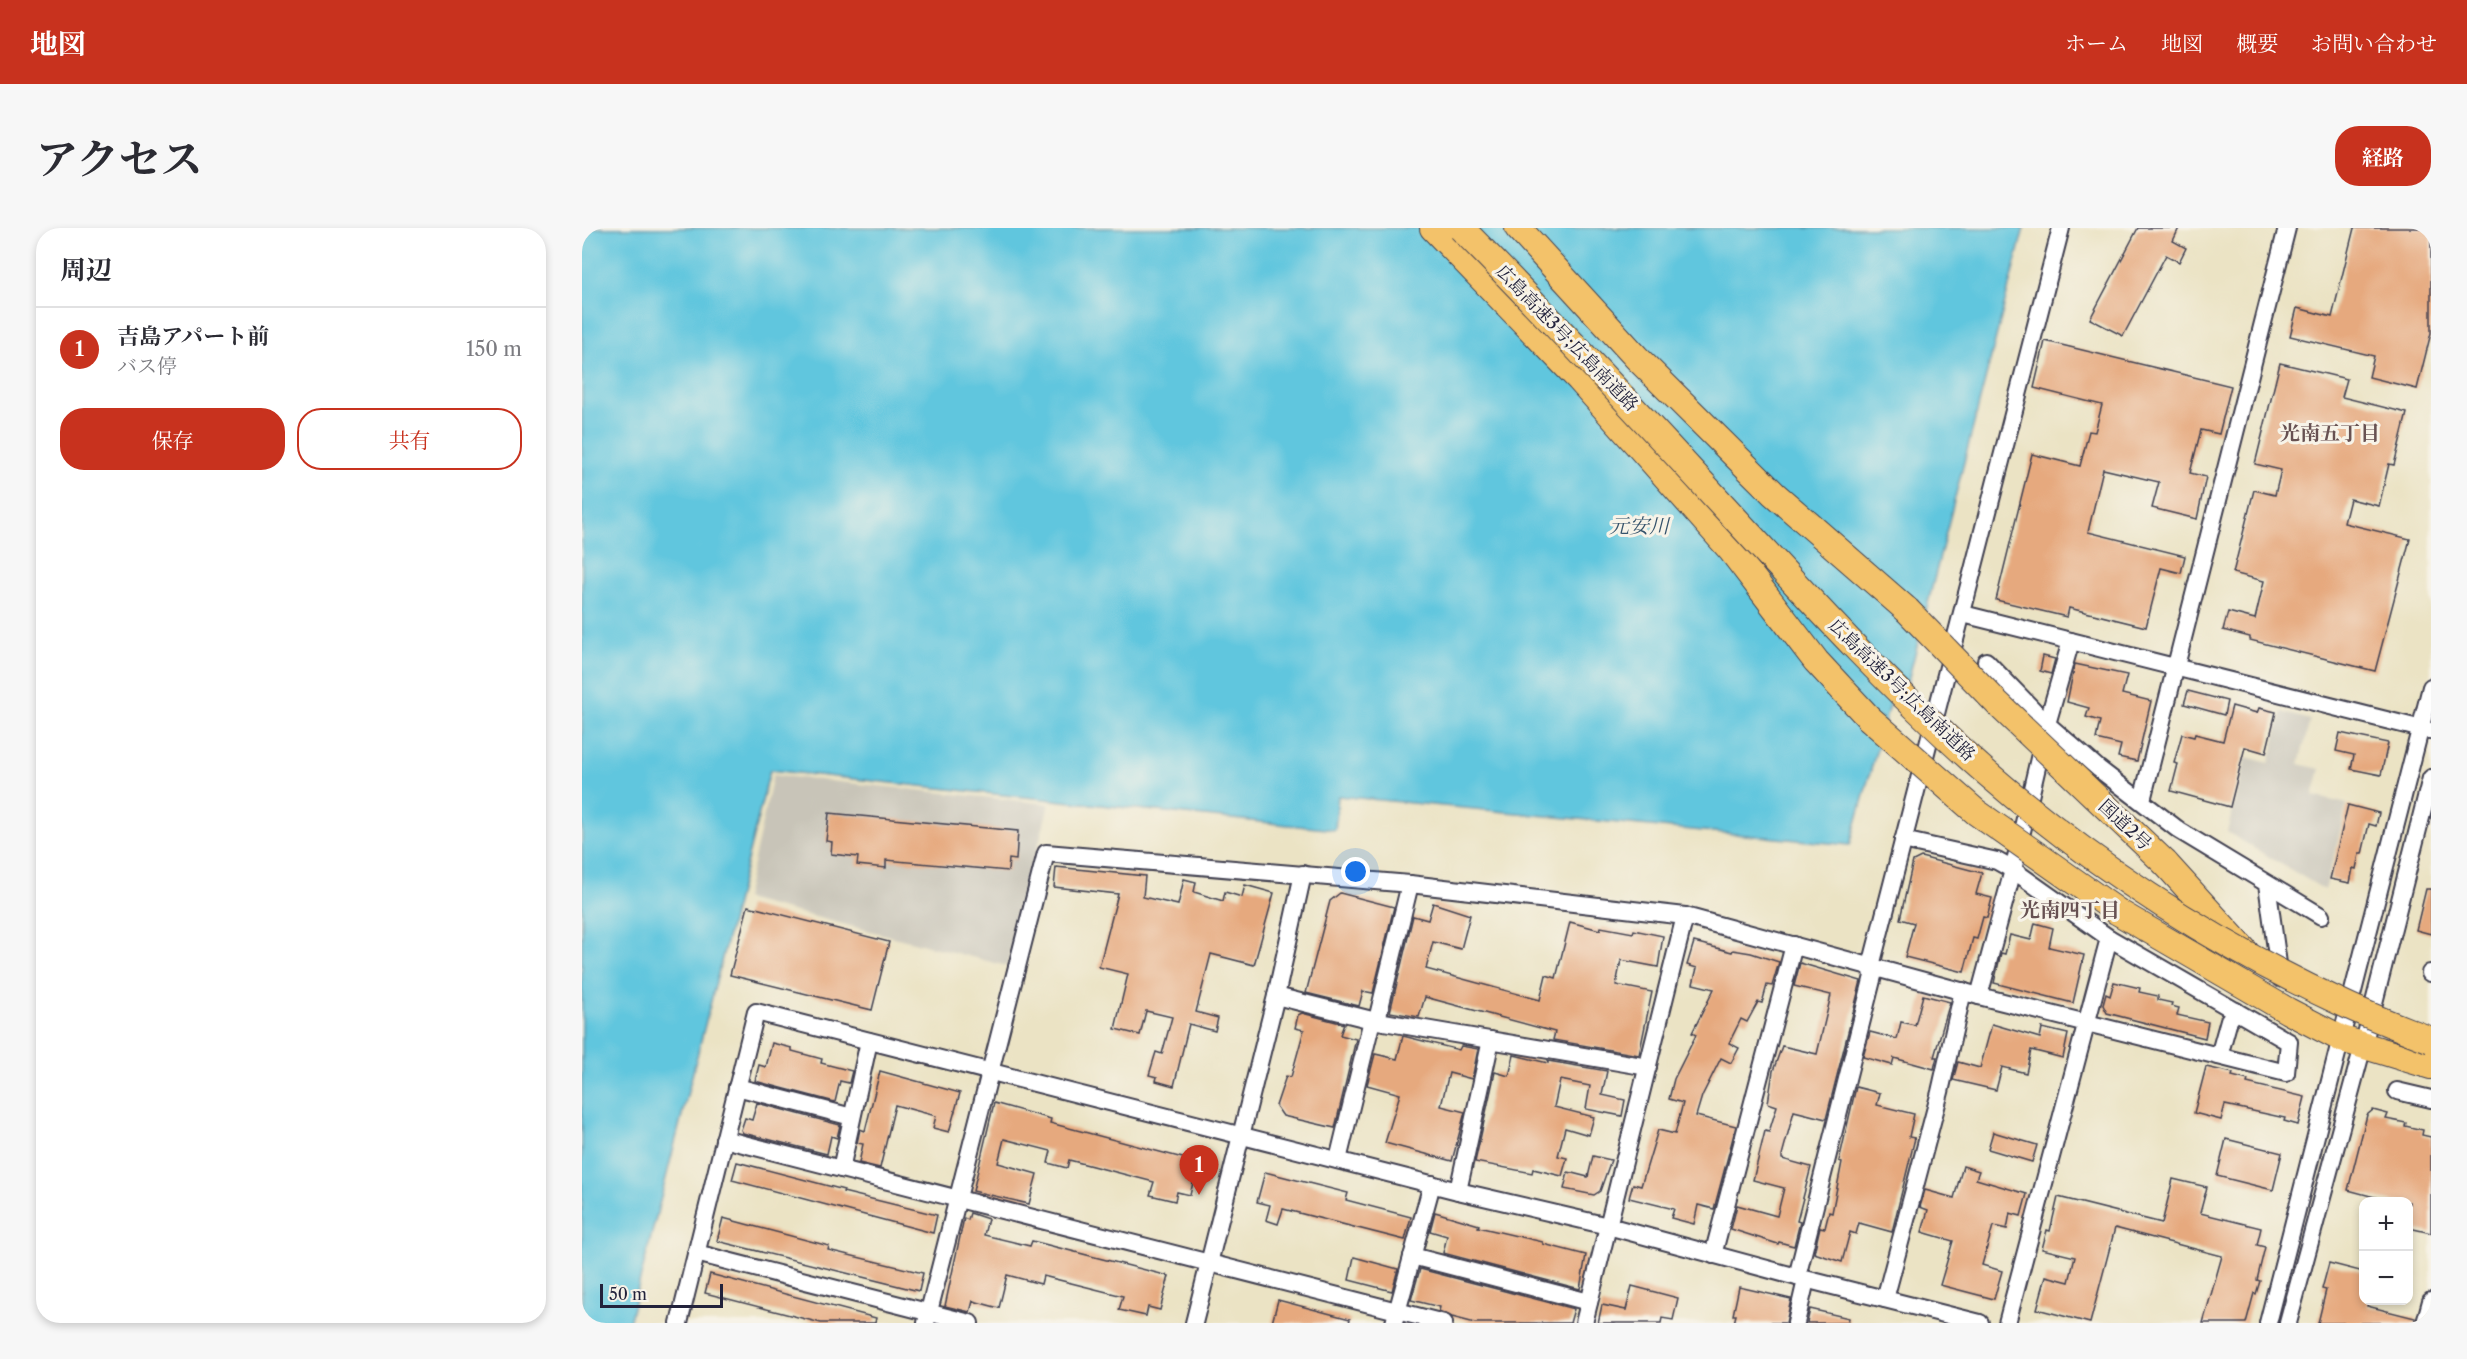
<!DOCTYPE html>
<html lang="ja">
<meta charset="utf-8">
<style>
:root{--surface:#fff;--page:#f7f7f7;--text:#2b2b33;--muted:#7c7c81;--line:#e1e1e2;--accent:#c8321e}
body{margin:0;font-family:"Libre Caslon Text","Noto Serif JP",serif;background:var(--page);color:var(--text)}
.controls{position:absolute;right:18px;bottom:18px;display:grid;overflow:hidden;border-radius:12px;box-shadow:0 3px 9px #0003}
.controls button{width:54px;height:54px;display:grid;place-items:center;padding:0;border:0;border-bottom:2px solid var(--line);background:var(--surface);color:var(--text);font:30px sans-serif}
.scale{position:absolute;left:18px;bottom:15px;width:123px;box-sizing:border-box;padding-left:6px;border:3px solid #22223b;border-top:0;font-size:16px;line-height:21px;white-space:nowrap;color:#22223b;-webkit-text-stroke:4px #f7f3e8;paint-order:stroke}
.you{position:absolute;left:774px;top:644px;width:21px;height:21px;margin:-15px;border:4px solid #fff;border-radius:50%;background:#1a73e8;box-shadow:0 0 0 9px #1a73e833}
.badge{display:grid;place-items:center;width:39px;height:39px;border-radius:50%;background:var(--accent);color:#fff;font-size:20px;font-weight:700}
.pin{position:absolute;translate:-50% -50px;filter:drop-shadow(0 2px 3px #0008)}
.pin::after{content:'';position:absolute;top:32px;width:21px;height:18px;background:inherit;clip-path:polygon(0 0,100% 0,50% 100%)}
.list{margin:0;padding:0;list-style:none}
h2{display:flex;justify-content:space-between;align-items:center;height:78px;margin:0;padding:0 24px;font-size:26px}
h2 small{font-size:20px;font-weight:400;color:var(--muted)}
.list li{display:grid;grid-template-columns:39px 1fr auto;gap:18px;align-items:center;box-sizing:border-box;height:84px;padding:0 24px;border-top:2px solid var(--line)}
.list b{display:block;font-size:22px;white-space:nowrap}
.list p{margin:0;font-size:20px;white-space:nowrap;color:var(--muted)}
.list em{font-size:20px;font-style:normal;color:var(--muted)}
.actions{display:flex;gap:12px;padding:18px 24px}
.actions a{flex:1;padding:14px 0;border:2px solid var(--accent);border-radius:24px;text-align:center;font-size:21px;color:var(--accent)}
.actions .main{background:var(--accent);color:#fff}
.map{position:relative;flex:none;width:1849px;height:1095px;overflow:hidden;border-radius:24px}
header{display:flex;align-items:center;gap:36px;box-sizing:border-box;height:84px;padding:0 30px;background:var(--accent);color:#fff}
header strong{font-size:28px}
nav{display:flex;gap:33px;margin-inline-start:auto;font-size:21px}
.intro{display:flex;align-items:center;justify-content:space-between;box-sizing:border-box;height:144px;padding:0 36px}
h1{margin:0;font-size:42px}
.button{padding:15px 27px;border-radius:24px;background:var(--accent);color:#fff;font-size:21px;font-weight:700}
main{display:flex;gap:36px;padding:0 36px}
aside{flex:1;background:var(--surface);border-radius:24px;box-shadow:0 3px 9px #0003}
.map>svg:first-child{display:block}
.industrial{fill:#c8c4b8}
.water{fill:#60c6de;stroke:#41748c;stroke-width:1.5}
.building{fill:#e6a97e}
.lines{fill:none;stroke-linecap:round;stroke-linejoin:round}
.minor-casing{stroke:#403f50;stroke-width:20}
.highway-casing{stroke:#403f50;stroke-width:28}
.minor{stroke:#fff;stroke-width:16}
.highway{stroke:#f3c26a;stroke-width:26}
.highway-bridge-casing{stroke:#403f50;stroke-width:28;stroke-linecap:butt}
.highway-bridge{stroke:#f3c26a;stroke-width:26}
.labels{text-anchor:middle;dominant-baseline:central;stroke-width:6;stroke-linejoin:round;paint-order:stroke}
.street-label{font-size:18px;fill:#22223b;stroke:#f7f3e8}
.neighbourhood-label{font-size:20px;font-weight:bold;fill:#675152;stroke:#f7f3e8}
.water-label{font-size:20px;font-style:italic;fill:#35536c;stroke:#f7f3e8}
</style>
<header>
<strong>地図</strong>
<nav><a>ホーム</a><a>地図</a><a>概要</a><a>お問い合わせ</a></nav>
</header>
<div class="intro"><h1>アクセス</h1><a class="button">経路</a></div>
<main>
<aside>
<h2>周辺<small></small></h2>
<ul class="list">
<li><span class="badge">1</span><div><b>吉島アパート前</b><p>バス停</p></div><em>150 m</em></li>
</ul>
<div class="actions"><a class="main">保存</a><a>共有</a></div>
</aside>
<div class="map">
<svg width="1849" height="1095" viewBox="0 0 1849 1095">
<rect width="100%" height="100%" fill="#f7f3e8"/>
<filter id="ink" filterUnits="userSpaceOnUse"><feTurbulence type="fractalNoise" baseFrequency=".0167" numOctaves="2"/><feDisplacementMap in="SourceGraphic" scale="12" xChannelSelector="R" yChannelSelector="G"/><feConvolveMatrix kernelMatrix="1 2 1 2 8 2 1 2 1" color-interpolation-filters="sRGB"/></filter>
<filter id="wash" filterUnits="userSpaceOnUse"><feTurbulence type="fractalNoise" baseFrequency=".008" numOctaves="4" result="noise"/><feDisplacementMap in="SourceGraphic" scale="24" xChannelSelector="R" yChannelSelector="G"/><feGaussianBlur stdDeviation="1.35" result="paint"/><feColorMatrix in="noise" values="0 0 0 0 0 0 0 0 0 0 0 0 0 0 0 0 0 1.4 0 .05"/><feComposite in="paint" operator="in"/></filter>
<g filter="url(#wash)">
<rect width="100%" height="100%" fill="#ebe3c4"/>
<!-- industrial -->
<g class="industrial">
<polygon points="1700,484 1728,492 1717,536 1738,541 1731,568 1765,576 1743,662 1645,604 1664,529 1687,535"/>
<polygon points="191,547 467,576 425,738 163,671"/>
</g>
<!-- water -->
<polygon class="water" points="0,0 1442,0 1326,453 1314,452 1268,617 756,568 753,602 188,542 47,1095 0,1095"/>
<g id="blocks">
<!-- building -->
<g class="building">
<polygon points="1556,0 1597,0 1591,13 1604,20 1597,34 1584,27 1541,108 1508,91"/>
<polygon points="1772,0 1849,0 1849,105 1835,161 1787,149 1792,128 1708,108 1715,80 1750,89"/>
<polygon points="1463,113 1649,158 1637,206 1619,202 1608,245 1624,249 1615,291 1570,280 1577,254 1521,241 1506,304 1603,328 1599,345 1579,340 1564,399 1487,380 1485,389 1414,372 1450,226 1498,238 1507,203 1513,204 1520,177 1452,160"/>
<polygon points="1698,135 1765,151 1760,169 1825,185 1812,237 1807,236 1797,278 1768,271 1762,295 1828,311 1793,443 1668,412 1668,409 1641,402 1646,384 1673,391 1682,353 1651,345 1672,262 1693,267 1699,242 1673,236"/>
<polygon points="1461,428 1473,431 1469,446 1458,443"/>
<polygon points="1493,436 1545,447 1540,466 1569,473 1555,533 1536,529 1539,517 1514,511 1518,493 1504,489 1507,480 1485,474"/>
<polygon points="1606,463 1645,473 1642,487 1602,476"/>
<polygon points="1650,478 1675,485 1677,480 1694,484 1684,525 1663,519 1648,579 1589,563 1596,536 1592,535 1600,506 1612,509 1613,506 1641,513"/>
<polygon points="1758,505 1806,515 1799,547 1769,541 1772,527 1754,523"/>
<polygon points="1766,577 1797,585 1794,598 1787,596 1780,626 1777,626 1774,641 1771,640 1768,655 1748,651"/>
<polygon points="247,585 436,603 434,632 427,631 426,643 304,632 304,640 275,637 276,629 249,626 250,614 244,613"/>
<polygon points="1339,629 1400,645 1394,666 1410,670 1405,690 1401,689 1395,711 1391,710 1382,744 1323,729 1332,695 1318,691 1331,633"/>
<polygon points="474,639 563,648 561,669 596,677 602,651 614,654 612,664 641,673 643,664 660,669 663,657 692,665 672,737 629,726 614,784 636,790 633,803 607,796 592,858 574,853 575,849 567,847 574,824 580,826 590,789 564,783 558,807 533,801 546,746 517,739 536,666 472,659"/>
<polygon points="1844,661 1849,661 1849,706 1834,702"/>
<polygon points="758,665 812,679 791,765 781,763 777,778 724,765 748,673"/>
<polygon points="851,675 888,687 879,721 851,714 844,741 958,772 964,747 974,750 988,694 1018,702 1019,699 1051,705 1052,702 1081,708 1076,739 1039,732 1034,757 1070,764 1057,827 971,812 973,804 843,769 837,789 808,784 831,688 846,692"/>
<polygon points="166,678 307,714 290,782 148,747"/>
<polygon points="1453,695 1471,700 1467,719 1502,727 1491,775 1412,755 1419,725 1423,726 1428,707 1449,712"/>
<polygon points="1112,714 1150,724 1151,722 1169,725 1197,734 1190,758 1185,757 1180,775 1176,774 1165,794 1159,791 1147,815 1157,820 1149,835 1139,830 1120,868 1114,888 1154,898 1132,981 1116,977 1112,996 1089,990 1092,981 1047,970 1051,956 1059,958 1076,902 1093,906 1101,875 1087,871 1092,851 1114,807 1110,805 1132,761 1111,756 1115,740 1105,737"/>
<polygon points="1218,735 1279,753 1244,891 1212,883 1200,927 1200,931 1229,939 1215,993 1218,994 1212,1018 1197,1014 1196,1016 1149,1001 1155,977 1195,988 1202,960 1171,952 1183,903 1187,904 1195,878 1186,875 1191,843 1200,818 1235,826 1249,767 1212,758"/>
<polygon points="1532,754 1558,760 1557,764 1576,768 1576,772 1590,775 1589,778 1597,780 1595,787 1626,794 1623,810 1525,785 1521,777 1524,766 1528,768"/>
<polygon points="1341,767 1368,774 1352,829 1355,829 1352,841 1312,830 1310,837 1281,829 1288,804 1315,811 1319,794 1333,797"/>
<polygon points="720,785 762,796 758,807 774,811 753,900 701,888 694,878 704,848 709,849 722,802 713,800 716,787"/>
<polygon points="1410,796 1458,810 1460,800 1486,806 1481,830 1449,822 1444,845 1420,839 1414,862 1371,852 1376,834 1398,840"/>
<polygon points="821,808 877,822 879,818 896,821 890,851 867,845 859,878 883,884 870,933 803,915 818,866 785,857 793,826 815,831"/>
<polygon points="190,815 210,820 210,823 240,831 239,835 270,843 267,855 258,853 253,874 173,853 177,837 184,839"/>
<polygon points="932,827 966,835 966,833 1025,843 1020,867 1043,872 1040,888 1004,881 1008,858 978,852 972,879 1012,889 1007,907 983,900 976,928 985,930 980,948 951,941 950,945 893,934 913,844 927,848"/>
<polygon points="1624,839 1651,845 1650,848 1666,852 1665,855 1723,869 1716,897 1702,893 1703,890 1643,877 1639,892 1612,885"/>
<polygon points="298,843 378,865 367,904 351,900 354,888 313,877 298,940 277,935 281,916 275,915 278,901 283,903"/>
<polygon points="1274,859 1298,865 1295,877 1332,886 1327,909 1333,910 1310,1004 1277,995 1274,1006 1268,1004 1260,1034 1232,1025 1238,999 1243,1000 1247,984 1250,985 1260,934 1257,933"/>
<polygon points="175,875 258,897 255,910 249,908 245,926 161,905 159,902 163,890 170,892"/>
<polygon points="412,875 469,891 468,895 616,934 608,967 595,964 593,973 568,967 572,954 487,932 485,940 466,935 469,923 422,911 416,935 455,946 447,976 391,963"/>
<polygon points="1791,882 1806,886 1804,891 1824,895 1823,898 1841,902 1840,907 1849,909 1849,1005 1827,1000 1827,974 1811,974 1766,962 1785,887"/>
<polygon points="1411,904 1455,917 1450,934 1406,921"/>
<polygon points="1644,911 1700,925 1691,962 1635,948"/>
<polygon points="1011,928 1029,932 1018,963 1012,967 982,961 986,944 1006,949"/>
<polygon points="155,934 262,962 261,964 355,987 351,1005 150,952"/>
<polygon points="1381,938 1397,943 1394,951 1445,966 1439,988 1428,985 1425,1001 1411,998 1400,1037 1420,1043 1412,1071 1358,1057 1371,1013 1340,1004 1346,982 1338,979 1343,962 1372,970"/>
<polygon points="683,944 766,965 764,972 829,989 823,1012 701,981 696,996 684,992 688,977 675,974"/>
<polygon points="1591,951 1625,959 1618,985 1679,1000 1675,1017 1683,1019 1675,1052 1678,1053 1674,1066 1672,1065 1664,1095 1621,1095 1640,1028 1533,1000 1508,1095 1455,1081 1464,1048 1487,1054 1493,1029 1460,1021 1465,1002 1468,1003 1476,969 1580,995"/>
<polygon points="853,984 897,997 896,999 961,1014 961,1016 1004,1027 998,1061 861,1025 865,1008 848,1003"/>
<polygon points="388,985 406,991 402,1007 448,1018 450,1013 587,1048 578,1082 566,1079 564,1088 537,1082 541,1068 461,1048 459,1056 425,1047 417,1080 391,1073 388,1084 363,1078 382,990 386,992"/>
<polygon points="141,990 247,1018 246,1022 341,1045 337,1063 135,1013"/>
<polygon points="772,1029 816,1041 810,1063 767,1052"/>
<polygon points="1747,1035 1782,1044 1782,1072 1786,1072 1785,1078 1833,1090 1833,1095 1736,1095 1744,1062 1740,1061"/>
<polygon points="838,1041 992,1081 988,1095 893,1095 870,1089 857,1083 858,1079 829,1072"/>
<polygon points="128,1046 294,1090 293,1095 239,1095 123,1065"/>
<polygon points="1050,1058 1096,1070 1091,1092 1080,1090 1079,1095 1016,1095 1020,1077 1044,1082"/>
<polygon points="1157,1059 1209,1071 1204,1095 1152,1095 1154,1087 1151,1087"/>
<polygon points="696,1072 768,1091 767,1095 690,1095"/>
<polygon points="1228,1081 1267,1090 1266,1095 1225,1095"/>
</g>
</g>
</g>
<g filter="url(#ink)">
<use href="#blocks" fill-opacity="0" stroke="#403f50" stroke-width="1.5"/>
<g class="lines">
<!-- minor casing -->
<g class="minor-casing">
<g id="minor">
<polyline points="1381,386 1848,503"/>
<polyline points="1404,433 1465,496 1517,541 1598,603 1739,688"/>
<polyline points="1560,572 1705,0"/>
<polyline points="1685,656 1698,750"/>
<polyline points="1848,745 1849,745"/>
<polyline points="694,768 790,792 1066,839"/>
<polyline points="1397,768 1431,642 1465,496 1489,413"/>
<polyline points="795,792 828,656"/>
<polyline points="1637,828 1647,792 1654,783"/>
<polyline points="155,859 270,889"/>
<polyline points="1815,863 1849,871"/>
<polyline points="142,911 862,1095"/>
<polyline points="756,932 790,792"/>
<polyline points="259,941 287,813"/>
<polyline points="876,963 909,812"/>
<polyline points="114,1025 388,1095"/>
<polyline points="1131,1027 1212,717"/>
<polyline points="830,1028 1007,1074"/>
<polyline points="1215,1049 1291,748 1289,738 1479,0"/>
<polyline points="1303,1071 1358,864 1381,763"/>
<polyline points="97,1095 174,784 876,963 1026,998 1215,1049 1398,1095"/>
<polyline points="344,1095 464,625 828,656 1103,688 1397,768 1704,845 1707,814 1527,710 1431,642 1415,633 1321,612"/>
<polyline points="612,1095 694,768 721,646"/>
<polyline points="812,1095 850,956"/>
<polyline points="1002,1095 1103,688"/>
<polyline points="1214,1095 1224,1052"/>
<polyline points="1425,1095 1527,710"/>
<polyline points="1686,1095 1849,459"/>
<polyline points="1706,1095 1781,818 1849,550"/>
<polyline points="1843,1095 1849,1073"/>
</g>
</g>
<!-- highway casing -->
<g class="highway-casing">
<g id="highway">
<polyline points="851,0 997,151 1149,322 1234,433 1287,490"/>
<polyline points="936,0 1055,130 1192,266 1325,382"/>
<polyline points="1583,635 1663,723"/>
<polyline points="1536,684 1706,783 1760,811 1849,838"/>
</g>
</g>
<!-- minor -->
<use href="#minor" class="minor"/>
<!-- highway -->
<use href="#highway" class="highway"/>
<!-- highway-bridge casing -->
<g class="highway-bridge-casing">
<g id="highway-bridge">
<path d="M 879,0 C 971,93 1060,189 1148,285 C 1229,373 1310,462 1400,541 C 1508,635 1630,715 1760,775 C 1789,789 1819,800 1849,812"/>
<polyline points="1325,382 1416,476 1583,635"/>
<polyline points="1287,490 1394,584 1536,684"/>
</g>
</g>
<!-- highway-bridge -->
<use href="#highway-bridge" class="highway-bridge"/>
</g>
</g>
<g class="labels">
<!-- street labels -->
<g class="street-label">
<text transform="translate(985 110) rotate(46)">広島高速3号;広島南道路</text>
<text transform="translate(1320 462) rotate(44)">広島高速3号;広島南道路</text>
<text transform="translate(1543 597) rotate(43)">国道2号</text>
</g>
<!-- neighbourhood labels -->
<g class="neighbourhood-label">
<text x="1748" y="205">光南五丁目</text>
<text x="1488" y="682">光南四丁目</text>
</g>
<!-- water labels -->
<g class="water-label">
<text x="1057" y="298">元安川</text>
</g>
</g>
</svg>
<div class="controls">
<button>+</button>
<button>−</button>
</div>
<div class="scale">50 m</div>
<div class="you"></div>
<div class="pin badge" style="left:617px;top:967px">1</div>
</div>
</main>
